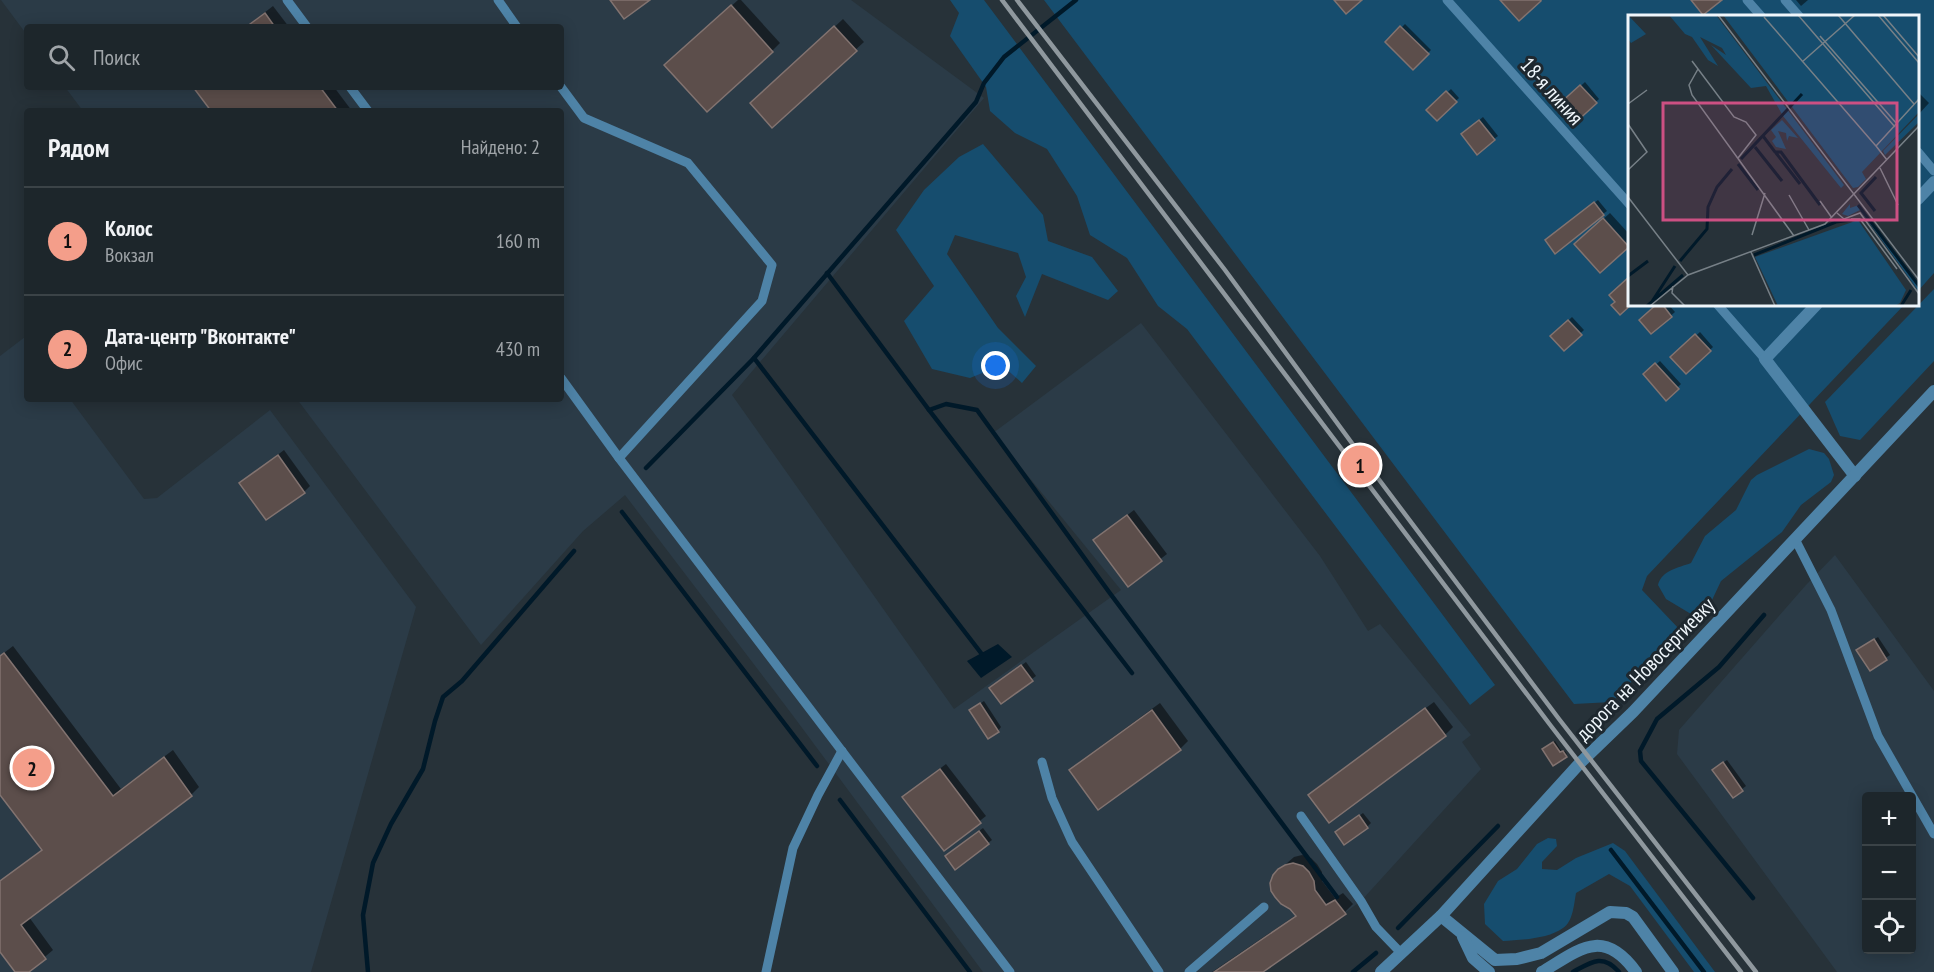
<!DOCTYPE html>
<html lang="ru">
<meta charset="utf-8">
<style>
:root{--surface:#1d262b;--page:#2a3237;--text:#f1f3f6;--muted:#a0a5a9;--line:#3b4347;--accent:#f49e8a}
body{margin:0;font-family:"PT Sans Narrow",sans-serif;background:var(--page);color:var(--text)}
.controls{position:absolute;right:18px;bottom:18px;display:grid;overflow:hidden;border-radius:6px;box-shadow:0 3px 15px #0003}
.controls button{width:54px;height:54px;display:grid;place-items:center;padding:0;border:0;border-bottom:2px solid var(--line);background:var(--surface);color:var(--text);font:30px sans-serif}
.you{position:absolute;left:996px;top:366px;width:21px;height:21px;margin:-15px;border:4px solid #fff;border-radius:50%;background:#1a73e8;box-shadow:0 0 0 9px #1a73e833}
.badge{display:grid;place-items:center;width:39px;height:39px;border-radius:50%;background:var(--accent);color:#111;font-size:20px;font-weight:700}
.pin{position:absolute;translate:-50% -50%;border:3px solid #fff;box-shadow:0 2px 6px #0006}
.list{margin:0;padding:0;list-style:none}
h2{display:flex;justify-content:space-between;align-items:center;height:78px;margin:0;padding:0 24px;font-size:26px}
h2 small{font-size:20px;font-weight:400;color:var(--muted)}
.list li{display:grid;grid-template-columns:39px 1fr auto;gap:18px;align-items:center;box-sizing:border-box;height:108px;padding:0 24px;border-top:2px solid var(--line)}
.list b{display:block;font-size:22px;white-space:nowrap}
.list p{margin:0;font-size:20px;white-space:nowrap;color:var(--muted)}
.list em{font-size:20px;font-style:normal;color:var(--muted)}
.icon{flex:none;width:33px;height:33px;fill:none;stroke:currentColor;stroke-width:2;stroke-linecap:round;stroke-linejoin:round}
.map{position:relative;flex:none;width:1934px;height:972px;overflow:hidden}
.search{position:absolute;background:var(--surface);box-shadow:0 3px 15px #0003;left:24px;top:24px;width:540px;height:66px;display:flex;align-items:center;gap:15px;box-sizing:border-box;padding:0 21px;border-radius:6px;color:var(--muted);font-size:22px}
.panel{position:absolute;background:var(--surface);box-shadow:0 3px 15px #0003;left:24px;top:108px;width:540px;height:294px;border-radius:6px}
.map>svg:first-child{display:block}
.built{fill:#2b3b47;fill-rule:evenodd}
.green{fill:#164d6e}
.water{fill:#001929}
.shadow{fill:#0007}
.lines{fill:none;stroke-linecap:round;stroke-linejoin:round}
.stream{stroke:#001929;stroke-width:4.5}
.building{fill:#5c4e4b;stroke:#827370;stroke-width:1.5}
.service{stroke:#4e83a7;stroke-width:9}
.minor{stroke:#4e83a7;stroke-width:12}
.tertiary{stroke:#4e83a7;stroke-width:12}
.rail{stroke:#8f989e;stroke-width:4.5}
.labels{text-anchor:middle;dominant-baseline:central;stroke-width:6;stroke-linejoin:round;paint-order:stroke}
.street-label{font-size:21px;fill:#eff6fb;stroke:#1e282f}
.inset-river{fill:none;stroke:#001929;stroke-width:3}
.inset-road{fill:none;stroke:#778087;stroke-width:1.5}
.view{fill:#cd5083;fill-opacity:0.15;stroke:#cd5083;stroke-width:3}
.inset-edge{fill:none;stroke:#eff6fb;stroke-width:3}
</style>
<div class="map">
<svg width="1934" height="972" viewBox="0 0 1934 972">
<rect width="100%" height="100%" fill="#273239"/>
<!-- built -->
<g class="built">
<polygon points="1,0 851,0 984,98 732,395 954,709 1121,590 993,433 1141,323 1320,556 1368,631 1380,624 1471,735 1462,742 1481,769 1361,901 1263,972 983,972 791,713 625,495 583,531 481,645 297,399 561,399 561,111 83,111 65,87 561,87 561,27 27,27 27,35"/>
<polygon points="25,337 27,340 27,399 70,399 144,499 157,498 270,410 416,607 311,972 0,972 0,356"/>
<path d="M 1835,555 L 1934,691 L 1934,972 L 1837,972 L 1677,754 L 1679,730 L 1806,585 ZM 1866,796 L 1912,796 L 1912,950 L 1866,950 Z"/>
</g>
<!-- green -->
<g class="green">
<polygon points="950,0 984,0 1495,685 1470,705 1187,329 1158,306 1127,258 1090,235 1077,196 1047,149 1015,133 990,111 986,87 950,36 959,13"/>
<polygon points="1044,0 1934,0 1934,273 1918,291 1918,16 1630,16 1630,304 1904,305 1647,576 1642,590 1681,631 1612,702 1574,704"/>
<polygon points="983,144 1043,215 1048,241 1092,257 1118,291 1108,300 1042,274 1025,317 1016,296 1026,277 1018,253 955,235 947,254 998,328 1036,366 1022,383 1002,365 970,378 932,369 904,321 934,286 896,230 924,190 959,157"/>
<polygon points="1934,289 1934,361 1860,440 1840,436 1825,402"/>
<path d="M 1809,449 L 1824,453 L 1829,459 L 1834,475 L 1831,482 L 1801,505 L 1782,532 L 1721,581 L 1705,615 L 1691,614 L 1666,599 L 1658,585 C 1662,570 1678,568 1691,563 L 1705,536 L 1736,510 L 1751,480 L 1757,475 Z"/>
<path d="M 1548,838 L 1556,839 L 1557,846 L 1542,862 L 1542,869 L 1557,870 L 1576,858 L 1613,843 L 1625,851 L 1715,972 L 1694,972 L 1630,886 L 1609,874 L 1576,893 C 1574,904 1573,922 1563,928 C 1548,939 1520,940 1503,941 L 1485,924 L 1484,904 L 1498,881 L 1517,869 L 1537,844 Z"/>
</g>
<!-- water -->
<polygon class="water" points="998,644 1012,657 981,678 967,661"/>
<!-- shadow -->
<g class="shadow">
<polygon points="738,0 741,0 780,43 772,51 675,57"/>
<polygon points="1796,0 1808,0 1801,6"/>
<polygon points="273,6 289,27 246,27"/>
<polygon points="843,19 864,42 772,126 760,96"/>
<polygon points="1405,24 1431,50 1413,68 1387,42"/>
<polygon points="1585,82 1599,99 1575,121 1560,105"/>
<polygon points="195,87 334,87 352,111 213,111"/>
<polygon points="1451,89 1459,98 1437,119 1429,110"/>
<polygon points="1918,92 1929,103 1918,115"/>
<polygon points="1483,117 1498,136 1494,139 1466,131"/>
<polygon points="1598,200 1607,211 1603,214 1550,237"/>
<polygon points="1610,213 1630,235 1630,245 1601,271 1582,238"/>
<polygon points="1658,304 1668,304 1675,312 1652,332"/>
<polygon points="1572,317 1584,330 1564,349 1552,336"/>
<polygon points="1700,332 1713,347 1686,372 1672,357"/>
<polygon points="1660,361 1681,384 1666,399 1645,374"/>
<polygon points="284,450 310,486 304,492 241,483"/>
<polygon points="1134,510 1167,554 1128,584 1101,535"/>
<polygon points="1878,637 1890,655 1870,669 1862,647"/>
<polygon points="13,646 121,789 173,750 199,787 191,795 29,917 53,950 27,972 17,972 0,950 0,881 43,849 0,792 0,656"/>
<polygon points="1026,662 1036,676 1001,702 995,685"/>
<polygon points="984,701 1001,727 998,731 975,707"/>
<polygon points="1434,702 1453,727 1445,735 1310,795 1318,787"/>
<polygon points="1160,703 1188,741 1180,749 1071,770 1079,762"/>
<polygon points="1555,741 1562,752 1565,751 1567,754 1554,764 1545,748"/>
<polygon points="1727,760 1746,786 1733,796 1718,766"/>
<polygon points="946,764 986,816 944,849 910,791"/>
<polygon points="1363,813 1371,823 1367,827 1341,829"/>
<polygon points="983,828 992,840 988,843 950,852"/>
<polygon points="1302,855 1311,858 1317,864 1322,872 1322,881 1335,898 1343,893 1353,904 1345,912 1261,972 1212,972 1296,915 1279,870 1294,857"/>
</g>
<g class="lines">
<!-- stream -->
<g class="stream">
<polyline points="827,273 929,410 946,404 977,410 1109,592 1337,897"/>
<polyline points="754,358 981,653"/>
<polyline points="929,410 1132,673"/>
<polyline points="646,468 754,358 976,102 984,83 1004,57 1076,0"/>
<polyline points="622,512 817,766"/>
<polyline points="840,800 970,972"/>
<polyline points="1611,850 1704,972"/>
<polyline points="1753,898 1641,761 1640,751 1657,719 1719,667 1764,615"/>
<polyline points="1398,928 1498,826"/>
<polyline points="368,972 363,915 373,863 391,824 423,769 435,721 443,697 462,681 574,551"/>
<polyline points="1353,972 1376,953"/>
<path d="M 1573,972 C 1591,962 1603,953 1619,972"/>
</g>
</g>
<!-- building -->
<g class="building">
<polygon points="610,0 650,0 624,19"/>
<polygon points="1334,0 1362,0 1346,14"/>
<polygon points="1500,0 1541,0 1541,1 1519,21"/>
<polygon points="1691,0 1722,0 1703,15"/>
<polygon points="731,5 773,52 707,112 664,65"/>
<polygon points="265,13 275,27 246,27"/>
<polygon points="834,26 857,51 772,128 750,103"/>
<polygon points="1400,26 1429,54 1413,70 1385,42"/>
<polygon points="1580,85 1597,103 1575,123 1558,105"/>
<polygon points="193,87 320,87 338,111 211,111"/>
<polygon points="1446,91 1457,102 1437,121 1426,110"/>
<polygon points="1479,120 1495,140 1477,155 1461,134"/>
<polygon points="1594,202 1604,215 1555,254 1545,240"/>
<polygon points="1603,218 1629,247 1600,273 1574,244"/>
<polygon points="1630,276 1630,304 1632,304 1620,315 1611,305 1615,302 1609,295"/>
<polygon points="1657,304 1662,304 1672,317 1651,334 1639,320"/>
<polygon points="1568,320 1582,335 1564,351 1550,336"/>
<polygon points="1695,334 1711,351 1686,374 1670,357"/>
<polygon points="1655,363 1679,389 1666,401 1643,374"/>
<polygon points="278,455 305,493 266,520 239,483"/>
<polygon points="1127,515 1162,561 1128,587 1093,540"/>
<polygon points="1874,639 1887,660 1870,671 1856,650"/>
<polygon points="4,653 113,796 164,757 192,796 21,925 46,959 29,972 15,972 0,952 0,881 42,850 0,795 0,656"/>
<polygon points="1021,665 1033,681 1001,704 989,688"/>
<polygon points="980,703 999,732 988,739 969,710"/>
<polygon points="1425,708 1446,736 1329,823 1308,795"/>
<polygon points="1152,710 1181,750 1098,810 1069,770"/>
<polygon points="1553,742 1560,752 1563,751 1567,757 1553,766 1542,749"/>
<polygon points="1723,762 1743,791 1733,798 1712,770"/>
<polygon points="940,769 981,823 944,851 902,797"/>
<polygon points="1359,815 1368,828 1344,845 1335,832"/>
<polygon points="979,831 989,844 955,870 945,856"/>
<polygon points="1293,863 1303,866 1309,872 1314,881 1315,890 1326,905 1335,900 1346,914 1263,972 1214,972 1296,916 1290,909 1281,904 1275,897 1271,891 1270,883 1273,875 1278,869 1285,865"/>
</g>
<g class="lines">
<!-- service -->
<g class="service">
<polyline points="287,0 307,27"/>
<polyline points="498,0 517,27"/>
<polyline points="1447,0 1630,205"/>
<polyline points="1747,0 1761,16"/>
<polyline points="1785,0 1799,16"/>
<polyline points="350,87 368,111"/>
<polyline points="561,87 584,118 688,163 772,265 762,301 619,458"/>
<polyline points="1918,152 1934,171"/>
<polyline points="1717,304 1765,359"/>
<polyline points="561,378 619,458 1010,972"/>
<polyline points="1795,539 1831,610 1878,736 1934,834"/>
<polyline points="1042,762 1052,798 1072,842 1159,972"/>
<polyline points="1301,816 1361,901 1376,927 1401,953"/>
<polyline points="766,972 793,848 818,795 842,751"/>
<polyline points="1189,972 1264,907"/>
</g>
<!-- minor -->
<g class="minor">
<polyline points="1918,199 1934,182"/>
<polyline points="1817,304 1765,359 1855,476"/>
<polyline points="1441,916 1495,960 1517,959 1541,953 1610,912 1626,913 1633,917 1673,972"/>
<polyline points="1463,937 1473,958 1489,972"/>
<path d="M 1542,972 C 1580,949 1603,927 1636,972"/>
</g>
<!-- tertiary -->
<polyline class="tertiary" points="1381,972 1441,916 1580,763 1633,712 1934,391"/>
<!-- rail -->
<g class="rail">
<polyline points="1002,0 1551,726 1741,972"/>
<polyline points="1017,0 1225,270 1365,461 1559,719 1756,972"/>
</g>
</g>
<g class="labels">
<!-- street labels -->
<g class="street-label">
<text transform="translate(1552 91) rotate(48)">18-я линия</text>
<text transform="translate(1645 669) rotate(-46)">дорога на Новосергиевку</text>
</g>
</g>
<!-- overview -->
<g transform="translate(1628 15)">
<rect width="291" height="291" fill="#273239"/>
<path d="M 0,0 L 18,19 L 3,28 L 0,24 ZM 41,0 L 88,0 L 216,170 L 213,173 L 155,101 L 138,71 L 123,73 L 83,30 L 98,40 L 94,33 L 72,22 L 90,51 L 80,45 L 64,22 L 57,19 ZM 95,0 L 291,0 L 291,97 L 234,157 L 238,164 L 230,172 L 225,173 ZM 291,99 L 291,107 L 257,140 L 255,136 ZM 154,105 L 170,123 L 161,121 L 159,126 L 158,118 L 150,116 L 158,134 L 148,132 L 144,126 L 148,122 L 143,115 ZM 222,189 L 222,193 L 231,190 L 291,269 L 291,277 L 232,195 L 220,201 L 214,199 ZM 230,205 L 278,275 L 272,288 L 267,291 L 150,291 L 127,242 Z" fill="#164d6e"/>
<path class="inset-river" d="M 135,121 L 147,137 L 153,137 L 192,190M 127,132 L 154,166M 148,138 L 172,169M 113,144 L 174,79M 110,149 L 130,175M 230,190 L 291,271M 247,196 L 233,178 L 248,162M 126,240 L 208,207 L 224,205M 52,246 L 79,214 L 80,192 L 89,172 L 104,154M 0,261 L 20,246M 23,288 L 47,251M 19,291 L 55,260M 273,291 L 283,275"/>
<path class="inset-road" d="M 90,0 L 291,265M 170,0 L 267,112M 210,0 L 286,89M 250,0 L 291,48M 255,0 L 291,42M 136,2 L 248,131M 192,21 L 269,109M 64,46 L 106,102 L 118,107 L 128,120 L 110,143M 174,47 L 227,0M 70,54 L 61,70 L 64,80 L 166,221M 0,89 L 19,75M 0,109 L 19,137 L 0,155M 259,145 L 248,131 L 291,84M 252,153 L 270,190M 161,180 L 181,215M 0,182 L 60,260M 192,186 L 204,203M 209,198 L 216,204 L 232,198 L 291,279M 223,204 L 232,204 L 269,254M 124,220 L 137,178M 123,237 L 147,291M 45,271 L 44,278 L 57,291M 22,291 L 60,260 L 197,209 L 291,111"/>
<path class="view" d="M 35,88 L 269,88 L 269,205 L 35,205 Z"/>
<rect width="291" height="291" class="inset-edge"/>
</g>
</svg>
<div class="controls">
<button>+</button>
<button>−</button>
<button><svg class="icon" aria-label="locate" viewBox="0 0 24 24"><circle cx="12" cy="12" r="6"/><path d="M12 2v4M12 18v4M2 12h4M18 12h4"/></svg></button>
</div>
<div class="you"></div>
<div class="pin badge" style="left:1360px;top:465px">1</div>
<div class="pin badge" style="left:32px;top:768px">2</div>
<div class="search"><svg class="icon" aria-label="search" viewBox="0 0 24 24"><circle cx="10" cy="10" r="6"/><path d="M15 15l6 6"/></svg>Поиск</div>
<section class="panel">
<h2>Рядом<small>Найдено: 2</small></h2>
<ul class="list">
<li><span class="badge">1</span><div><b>Колос</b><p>Вокзал</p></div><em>160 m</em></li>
<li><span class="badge">2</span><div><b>Дата-центр &quot;Вконтакте&quot;</b><p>Офис</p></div><em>430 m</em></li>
</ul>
</section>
</div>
